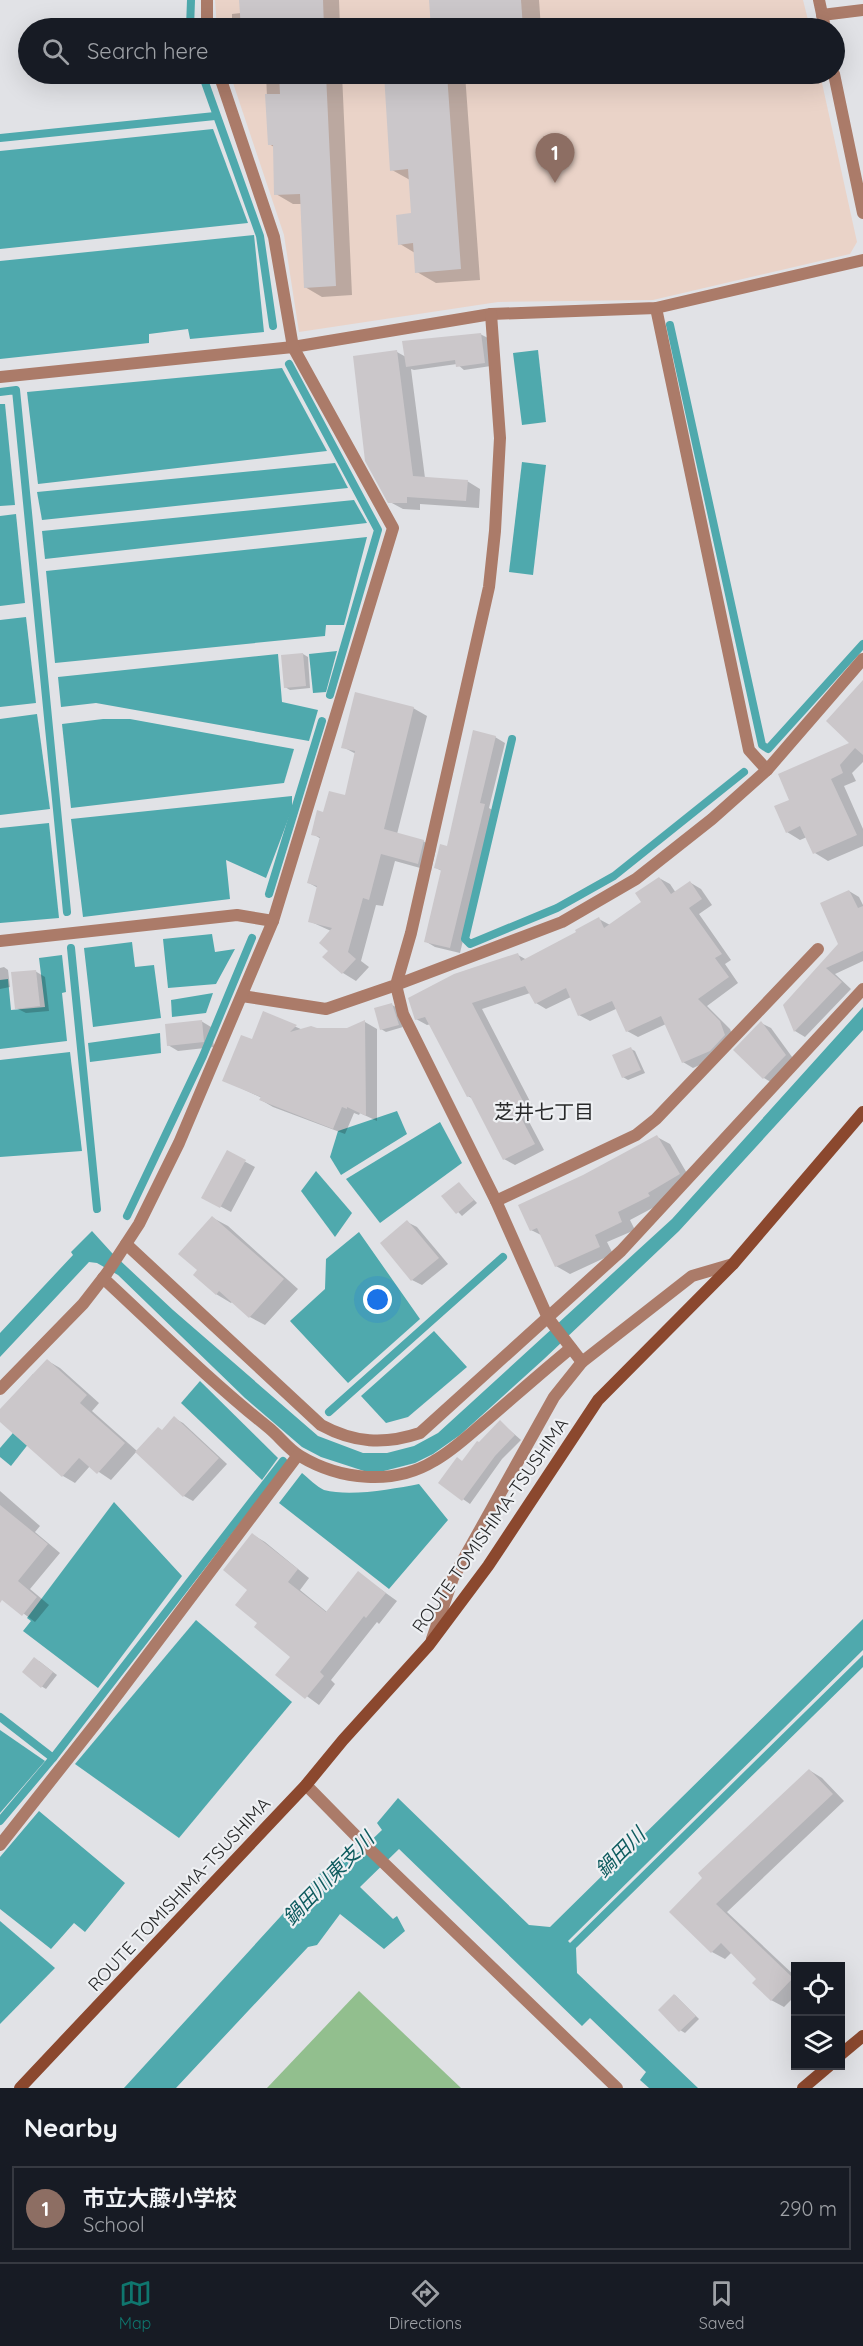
<!DOCTYPE html>
<meta charset="utf-8">
<style>
:root{--surface:#171b24;--page:#242831;--text:#f1f3f6;--muted:#9ea1a6;--line:#363941;--accent:#0f766e}
body{margin:0;font-family:Quicksand,"Noto Sans JP",sans-serif;background:var(--page);color:var(--text)}
.controls{position:absolute;right:18px;bottom:18px;display:grid;overflow:hidden;border-radius:0px;box-shadow:0 6px 24px #0002}
.controls button{width:54px;height:54px;display:grid;place-items:center;padding:0;border:0;border-bottom:2px solid var(--line);background:var(--surface);color:var(--text);font:30px sans-serif}
.you{position:absolute;left:378px;top:1300px;width:21px;height:21px;margin:-15px;border:4px solid #fff;border-radius:50%;background:#1a73e8;box-shadow:0 0 0 9px #1a73e833}
.badge{display:grid;place-items:center;width:39px;height:39px;border-radius:50%;background:var(--accent);color:#fff;font-size:20px;font-weight:700}
.pin{position:absolute;translate:-50% -50px;filter:drop-shadow(0 2px 3px #0008)}
.pin::after{content:'';position:absolute;top:32px;width:21px;height:18px;background:inherit;clip-path:polygon(0 0,100% 0,50% 100%)}
.list{margin:0;padding:0;list-style:none}
h2{display:flex;justify-content:space-between;align-items:center;height:78px;margin:0;padding:0 24px;font-size:26px}
h2 small{font-size:20px;font-weight:400;color:var(--muted)}
.list li{display:grid;grid-template-columns:39px 1fr auto;gap:18px;align-items:center;box-sizing:border-box;height:84px;margin:0 12px 12px;padding:0 12px;border:2px solid var(--line);border-radius:0px}
.list b{display:block;font-size:22px;white-space:nowrap}
.list p{margin:0;font-size:20px;white-space:nowrap;color:var(--muted)}
.list em{font-size:20px;font-style:normal;color:var(--muted)}
.icon{flex:none;width:33px;height:33px;fill:none;stroke:currentColor;stroke-width:2;stroke-linecap:round;stroke-linejoin:round}
.map{position:relative;flex:none;width:863px;height:2088px;overflow:hidden}
.search{position:absolute;background:var(--surface);box-shadow:0 6px 24px #0002;left:18px;right:18px;top:18px;height:66px;display:flex;align-items:center;gap:15px;box-sizing:border-box;padding:0 21px;border-radius:33px;color:var(--muted);font-size:22px}
.sheet{height:174px;background:var(--surface)}
nav{display:flex;justify-content:space-around;align-items:center;box-sizing:border-box;height:84px;border-top:2px solid var(--line);background:var(--surface);font-size:16px;color:var(--muted)}
nav a{display:grid;justify-items:center;gap:3px}
nav .on{color:var(--accent)}
.map>svg:first-child{display:block}
.education{fill:#ead3c8}
.green{fill:#92bf8e}
.water{fill:#4fa9ad}
.shadow{fill:#0003}
.lines{fill:none;stroke-linecap:round;stroke-linejoin:round}
.stream{stroke:#4fa9ad;stroke-width:8}
.building{fill:#cbc7ca}
.street{stroke:#ab7b69;stroke-width:12}
.secondary{stroke:#8b482e;stroke-width:12}
.labels{text-anchor:middle;dominant-baseline:central;stroke-width:4.5;stroke-linejoin:round;paint-order:stroke}
.street-label{font-size:18px;fill:#272829;stroke:#eef0f3}
.neighbourhood-label{font-size:20px;fill:#272829;stroke:#eef0f3}
.water-label{font-size:20px;font-style:italic;fill:#0f5c5f;stroke:#eef0f3}
</style>
<div class="map">
<svg width="863" height="2088" viewBox="0 0 863 2088">
<rect width="100%" height="100%" fill="#e1e2e6"/>
<!-- education -->
<g class="education">
<polygon points="215,0 803,0 810,28 217,28"/>
<polygon points="230,74 820,74 857,242 850,254 653,300 498,302 299,332 284,235"/>
</g>
<!-- green -->
<polygon class="green" points="359,1991 461,2088 267,2088"/>
<!-- water -->
<g class="water">
<polygon points="213,129 248,223 0,249 0,151"/>
<polygon points="254,235 264,332 190,339 188,329 149,334 149,343 0,359 0,261"/>
<polygon points="538,350 546,422 522,425 513,353"/>
<polygon points="282,368 327,451 38,484 27,392"/>
<polygon points="0,404 5,404 15,505 0,506"/>
<polygon points="522,462 546,465 533,575 509,572"/>
<polygon points="335,463 348,488 42,520 37,492"/>
<polygon points="354,500 367,523 45,559 42,531"/>
<polygon points="16,514 25,603 0,606 0,516"/>
<polygon points="367,537 344,625 326,625 325,636 55,663 46,571"/>
<polygon points="26,617 36,703 0,707 0,620"/>
<polygon points="337,651 326,692 313,693 309,654"/>
<polygon points="278,654 282,702 318,710 309,741 96,703 61,707 58,677"/>
<polygon points="37,714 50,809 0,815 0,719"/>
<polygon points="103,719 130,719 294,749 284,783 71,808 62,724"/>
<polygon points="292,796 292,809 266,878 226,860 230,899 83,917 71,819"/>
<polygon points="49,823 59,918 0,923 0,828"/>
<polygon points="212,934 215,952 235,949 216,984 168,988 163,939"/>
<polygon points="132,942 135,967 154,965 161,1018 93,1027 84,948"/>
<polygon points="62,955 66,992 62,993 67,1041 0,1049 0,980 8,979 11,1010 45,1007 39,958"/>
<polygon points="213,993 206,1013 172,1017 171,1000"/>
<polygon points="863,1007 863,1030 679,1231 544,1359 460,1435 433,1454 415,1463 380,1472 364,1471 321,1457 302,1447 245,1398 118,1275 97,1263 89,1262 0,1357 0,1333 73,1255 71,1252 92,1231 112,1253 173,1310 318,1436 363,1453 387,1453 414,1446 438,1433 672,1219"/>
<polygon points="160,1033 161,1053 90,1062 88,1043"/>
<polygon points="70,1052 82,1151 0,1157 0,1060"/>
<polygon points="397,1111 407,1134 341,1175 330,1157 338,1131"/>
<polygon points="440,1122 462,1163 380,1223 346,1179"/>
<polygon points="316,1171 352,1213 335,1237 301,1191"/>
<polygon points="359,1232 420,1319 348,1383 290,1321 325,1289 326,1259"/>
<polygon points="434,1331 467,1367 408,1417 386,1423 361,1396"/>
<polygon points="200,1381 278,1458 262,1480 181,1403"/>
<polygon points="19,1426 33,1438 11,1466 0,1457 0,1448"/>
<path d="M 302,1473 C 308,1478 317,1487 324,1490 C 350,1497 393,1489 419,1484 L 448,1520 L 389,1589 L 279,1503 Z"/>
<polygon points="114,1502 182,1576 98,1688 23,1631 31,1621 27,1618"/>
<polygon points="863,1619 863,1650 568,1941 570,1943 863,1655 863,1667 576,1948 577,1973 698,2088 649,2088 640,2080 646,2072 590,2018 582,2026 399,1849 360,1887 393,1919 397,1916 405,1931 384,1949 340,1914 317,1945 308,1947 176,2088 124,2088 323,1870 333,1863 358,1853 382,1830 377,1823 398,1798 529,1925 550,1927"/>
<polygon points="196,1620 292,1702 179,1838 75,1764"/>
<polygon points="0,1730 45,1761 0,1813"/>
<polygon points="39,1811 125,1883 85,1932 74,1923 51,1949 0,1909 0,1857"/>
<polygon points="0,1921 55,1968 0,2024"/>
</g>
<!-- shadow -->
<g class="shadow">
<polygon points="241,0 339,0 340,28 232,28 232,14 241,13"/>
<polygon points="430,0 539,0 541,28 432,28"/>
<polygon points="266,74 342,74 352,295 322,297 305,287 301,204 293,204 276,194 274,147 269,144"/>
<polygon points="385,74 465,74 480,280 436,283 417,272 415,253 400,244 413,215 410,180 392,170"/>
<polygon points="480,334 488,338 491,366 464,370 457,364 414,370 411,369 425,478 467,481 480,489 479,508 420,504 420,510 403,509 390,502 397,352 406,357"/>
<polygon points="303,654 308,657 310,688 290,690 285,687"/>
<polygon points="863,687 863,762 852,773 856,781 844,786 863,829 863,846 828,861 815,853 807,837 800,840 787,832 791,800 852,743"/>
<polygon points="413,708 427,716 397,834 423,841 436,849 431,871 395,861 383,906 376,905 361,961 369,967 356,981 343,973 324,957 330,951 331,931 309,921 318,888 309,883 321,839 313,834 325,814 346,797 356,754 343,747"/>
<polygon points="495,737 505,743 489,808 494,811 460,953 435,947 425,941 442,871 436,868 448,848"/>
<polygon points="659,878 670,884 676,893 691,883 701,889 712,905 699,914 731,960 725,964 738,983 707,1006 730,1029 735,1041 720,1056 693,1068 683,1062 666,1024 638,1037 627,1031 618,1008 590,1021 579,1015 571,997 546,1009 536,1003 530,993 482,1009 535,1111 526,1116 544,1150 515,1165 504,1159 473,1099 468,1096 431,1024 427,1025 416,1019 518,955 527,960 578,933 599,919 610,925 643,902"/>
<polygon points="849,891 859,897 863,905 863,961 835,974 851,989 805,1037 795,1031 785,1005 840,944"/>
<polygon points="4,967 8,970 10,987 0,989 0,968"/>
<polygon points="35,971 45,977 49,1011 26,1013 16,1008"/>
<polygon points="392,1005 396,1007 403,1027 386,1032 381,1029"/>
<polygon points="264,1013 303,1030 348,1029 365,1022 377,1029 377,1121 360,1113 359,1115 354,1113 345,1134 273,1107 261,1100 262,1098 224,1080 253,1041"/>
<polygon points="201,1021 211,1027 214,1047 178,1051 168,1045"/>
<polygon points="761,1023 771,1028 795,1061 774,1084 764,1078 735,1050"/>
<polygon points="631,1049 635,1051 645,1073 628,1080 623,1077"/>
<polygon points="657,1137 670,1144 692,1182 662,1203 630,1220 635,1230 607,1242 613,1254 570,1274 556,1266 543,1236 531,1230 584,1177"/>
<polygon points="227,1152 255,1167 231,1212 203,1197"/>
<polygon points="459,1184 477,1203 462,1216 443,1196"/>
<polygon points="213,1218 228,1226 298,1289 265,1325 250,1317 233,1301 231,1303 216,1294 199,1270"/>
<polygon points="407,1222 417,1227 448,1264 422,1285 412,1280"/>
<polygon points="48,1361 60,1368 99,1403 92,1411 137,1451 111,1480 90,1466 75,1483 63,1476 0,1420 0,1411 33,1374 35,1375"/>
<polygon points="174,1418 183,1423 227,1464 193,1501 184,1496 163,1431"/>
<polygon points="500,1422 521,1440 502,1459 470,1504 440,1483 463,1463"/>
<polygon points="0,1491 40,1526 35,1532 60,1553 30,1589 49,1605 35,1622 0,1596"/>
<polygon points="253,1535 265,1542 309,1578 300,1590 327,1612 358,1573 397,1601 379,1624 377,1622 331,1680 335,1684 319,1705 278,1675 292,1656 259,1623 249,1590"/>
<polygon points="39,1661 57,1675 46,1689 41,1686"/>
<polygon points="809,1770 822,1778 844,1801 727,1912 796,1977 796,1995 784,2007 771,2000 758,1979 732,1952 725,1959 712,1952 671,1912"/>
<polygon points="675,1995 699,2019 685,2033 680,2030"/>
</g>
<g class="lines">
<!-- stream -->
<g class="stream">
<polyline points="190,28 191,0"/>
<polyline points="202,74 260,236 273,326"/>
<polyline points="0,138 215,116"/>
<polyline points="670,325 762,745 768,749 863,644"/>
<polyline points="289,364 378,530 330,695"/>
<polyline points="0,392 16,390 67,912"/>
<polyline points="512,739 465,939 470,944 557,908 614,876 744,772"/>
<polyline points="269,894 322,721"/>
<polyline points="71,948 97,1209"/>
<polyline points="127,1216 203,1056 252,938"/>
<polyline points="329,1412 503,1257"/>
<polyline points="0,1717 53,1758 283,1461"/>
<polyline points="0,1821 53,1758"/>
</g>
</g>
<!-- building -->
<g class="building">
<polygon points="239,0 323,0 324,28 241,28"/>
<polygon points="429,0 521,0 523,28 431,28"/>
<polygon points="279,74 326,74 336,286 304,288 300,194 274,195 273,145 268,145 265,94 280,94"/>
<polygon points="384,74 447,74 461,269 415,273 413,243 398,245 396,215 411,213 408,169 390,171"/>
<polygon points="481,333 485,363 456,367 455,360 406,367 402,341"/>
<polygon points="397,350 413,476 468,480 466,501 407,497 407,503 388,503 365,461 353,356"/>
<polygon points="303,653 306,686 284,688 281,655"/>
<polygon points="863,680 863,755 855,748 840,765 843,773 831,779 857,835 813,854 800,826 786,833 774,806 789,800 778,774 849,743 826,721"/>
<polygon points="355,692 414,707 384,829 424,840 418,864 381,854 369,900 363,898 348,952 356,959 342,974 322,957 328,951 319,943 332,928 308,922 317,886 307,883 320,837 311,835 317,810 323,812 329,791 345,795 355,751 341,748"/>
<polygon points="473,730 496,736 480,803 485,804 450,948 424,942 441,870 434,868 440,844 447,846"/>
<polygon points="659,877 671,894 690,881 702,899 689,908 722,954 715,958 729,977 698,999 720,1021 725,1035 710,1051 682,1063 661,1016 626,1032 612,1001 578,1016 566,988 535,1004 525,986 472,1003 525,1105 517,1110 535,1144 503,1160 470,1096 467,1097 425,1017 415,1020 408,998 454,974 487,963 518,953 521,961 576,932 575,930 599,917 604,928 641,902 635,893"/>
<polygon points="849,890 858,908 863,906 863,951 826,968 842,982 794,1032 783,1005 838,944 820,903"/>
<polygon points="36,970 40,1006 15,1009 11,972"/>
<polygon points="392,1003 399,1025 380,1030 374,1008"/>
<polygon points="263,1011 297,1025 290,1032 311,1026 317,1028 347,1028 365,1020 366,1116 347,1107 347,1109 342,1107 333,1129 259,1100 261,1097 222,1081 241,1035 252,1039"/>
<polygon points="202,1020 204,1042 167,1046 165,1024"/>
<polygon points="761,1021 786,1055 763,1079 733,1050"/>
<polygon points="631,1047 641,1070 622,1078 612,1055"/>
<polygon points="657,1135 680,1174 648,1193 650,1196 618,1212 622,1222 595,1235 600,1247 555,1267 537,1228 530,1231 518,1205 583,1175"/>
<polygon points="227,1150 246,1160 220,1208 201,1198"/>
<polygon points="459,1182 474,1200 456,1214 441,1196"/>
<polygon points="212,1216 284,1279 249,1318 219,1291 216,1295 193,1275 197,1270 178,1254"/>
<polygon points="407,1220 439,1258 411,1281 380,1243"/>
<polygon points="47,1359 87,1395 80,1403 125,1443 97,1474 79,1458 62,1477 0,1422 0,1409"/>
<polygon points="174,1416 219,1458 183,1497 135,1452 158,1427 162,1430"/>
<polygon points="500,1420 515,1435 495,1456 462,1501 438,1483 457,1457 462,1461 477,1441 479,1442"/>
<polygon points="0,1505 48,1544 18,1581 37,1597 22,1616 2,1600 0,1603"/>
<polygon points="252,1533 298,1569 288,1582 326,1612 358,1571 386,1593 366,1618 364,1616 320,1672 324,1676 305,1699 275,1675 290,1657 254,1627 257,1623 235,1605 247,1590 223,1570"/>
<polygon points="34,1657 53,1672 41,1688 22,1672"/>
<polygon points="809,1769 833,1794 716,1904 793,1978 771,2001 752,1983 756,1979 721,1943 711,1953 669,1912 702,1878 698,1873"/>
<polygon points="674,1994 696,2016 679,2032 658,2010"/>
</g>
<g class="lines">
<!-- street -->
<g class="street">
<polyline points="207,0 207,28"/>
<polyline points="819,0 825,28"/>
<polyline points="822,15 863,10"/>
<polyline points="834,74 863,213"/>
<polyline points="656,308 749,750 767,770"/>
<polyline points="0,377 293,347 491,314 656,308 863,260"/>
<polyline points="0,941 237,915 273,921"/>
<polyline points="242,996 326,1009 396,985 411,933 489,587 495,531 500,438 491,314"/>
<polyline points="496,1201 636,1135 656,1119 818,949"/>
<path d="M 126,1244 L 321,1425 C 354,1443 384,1445 420,1433 L 621,1251 L 863,989"/>
<polyline points="733,1264 692,1276 582,1362 548,1318 496,1201 403,1014 396,985 562,922 636,879 712,819 767,770 863,659"/>
<path d="M 103,1278 C 158,1329 211,1382 269,1428 C 280,1437 288,1449 300,1456 C 340,1480 393,1486 434,1461 C 454,1450 471,1433 488,1419 C 516,1395 543,1371 571,1348"/>
<polyline points="0,1389 83,1304 107,1273 139,1224 179,1143 273,921 393,528 293,347 274,237 219,74"/>
<polyline points="432,1639 453,1578 554,1397 582,1362"/>
<polyline points="306,1785 362,1842 617,2088"/>
<polyline points="0,1845 97,1722 298,1455"/>
</g>
<!-- secondary -->
<g class="secondary">
<polyline points="840,2055 863,2036"/>
<polyline points="20,2088 306,1785 343,1740 429,1645 488,1566 598,1400 733,1264 863,1112"/>
<polyline points="803,2088 829,2066"/>
</g>
</g>
<g class="labels">
<!-- street labels -->
<g class="street-label">
<text transform="translate(490 1525) rotate(-55)">ROUTE TOMISHIMA-TSUSHIMA</text>
<text transform="translate(179 1894) rotate(-47)">ROUTE TOMISHIMA-TSUSHIMA</text>
</g>
<!-- neighbourhood labels -->
<g class="neighbourhood-label">
<text x="544" y="1111">芝井七丁目</text>
</g>
<!-- water labels -->
<g class="water-label">
<text transform="translate(620 1852) rotate(-45)">鍋田川</text>
<text transform="translate(328 1878) rotate(-46)">鍋田川東支川</text>
</g>
</g>
</svg>
<div class="controls">
<button><svg class="icon" aria-label="locate" viewBox="0 0 24 24"><circle cx="12" cy="12" r="6"/><path d="M12 2v4M12 18v4M2 12h4M18 12h4"/></svg></button>
<button><svg class="icon" aria-label="layers" viewBox="0 0 24 24"><path d="M12 4l9 5-9 5-9-5zM3 14l9 5 9-5"/></svg></button>
</div>
<div class="you"></div>
<div class="pin badge" style="left:555px;top:183px;background:#8d6e63">1</div>
<div class="search"><svg class="icon" aria-label="search" viewBox="0 0 24 24"><circle cx="10" cy="10" r="6"/><path d="M15 15l6 6"/></svg>Search here</div>
</div>
<section class="sheet">
<h2>Nearby<small></small></h2>
<ul class="list">
<li><span class="badge" style="background:#8d6e63">1</span><div><b>市立大藤小学校</b><p>School</p></div><em>290 m</em></li>
</ul>
</section>
<nav>
<a class="on"><svg class="icon" aria-label="map" viewBox="0 0 24 24"><path d="M3 6l6-2 6 2 6-2v14l-6 2-6-2-6 2zM9 4v14M15 6v14"/></svg>Map</a>
<a><svg class="icon" aria-label="directions" viewBox="0 0 24 24"><path d="M12 3l9 9-9 9-9-9zM9 14v-3h6M13 9l2 2-2 2"/></svg>Directions</a>
<a><svg class="icon" aria-label="saved" viewBox="0 0 24 24"><path d="M7 4h10v16l-5-4-5 4z"/></svg>Saved</a>
</nav>
